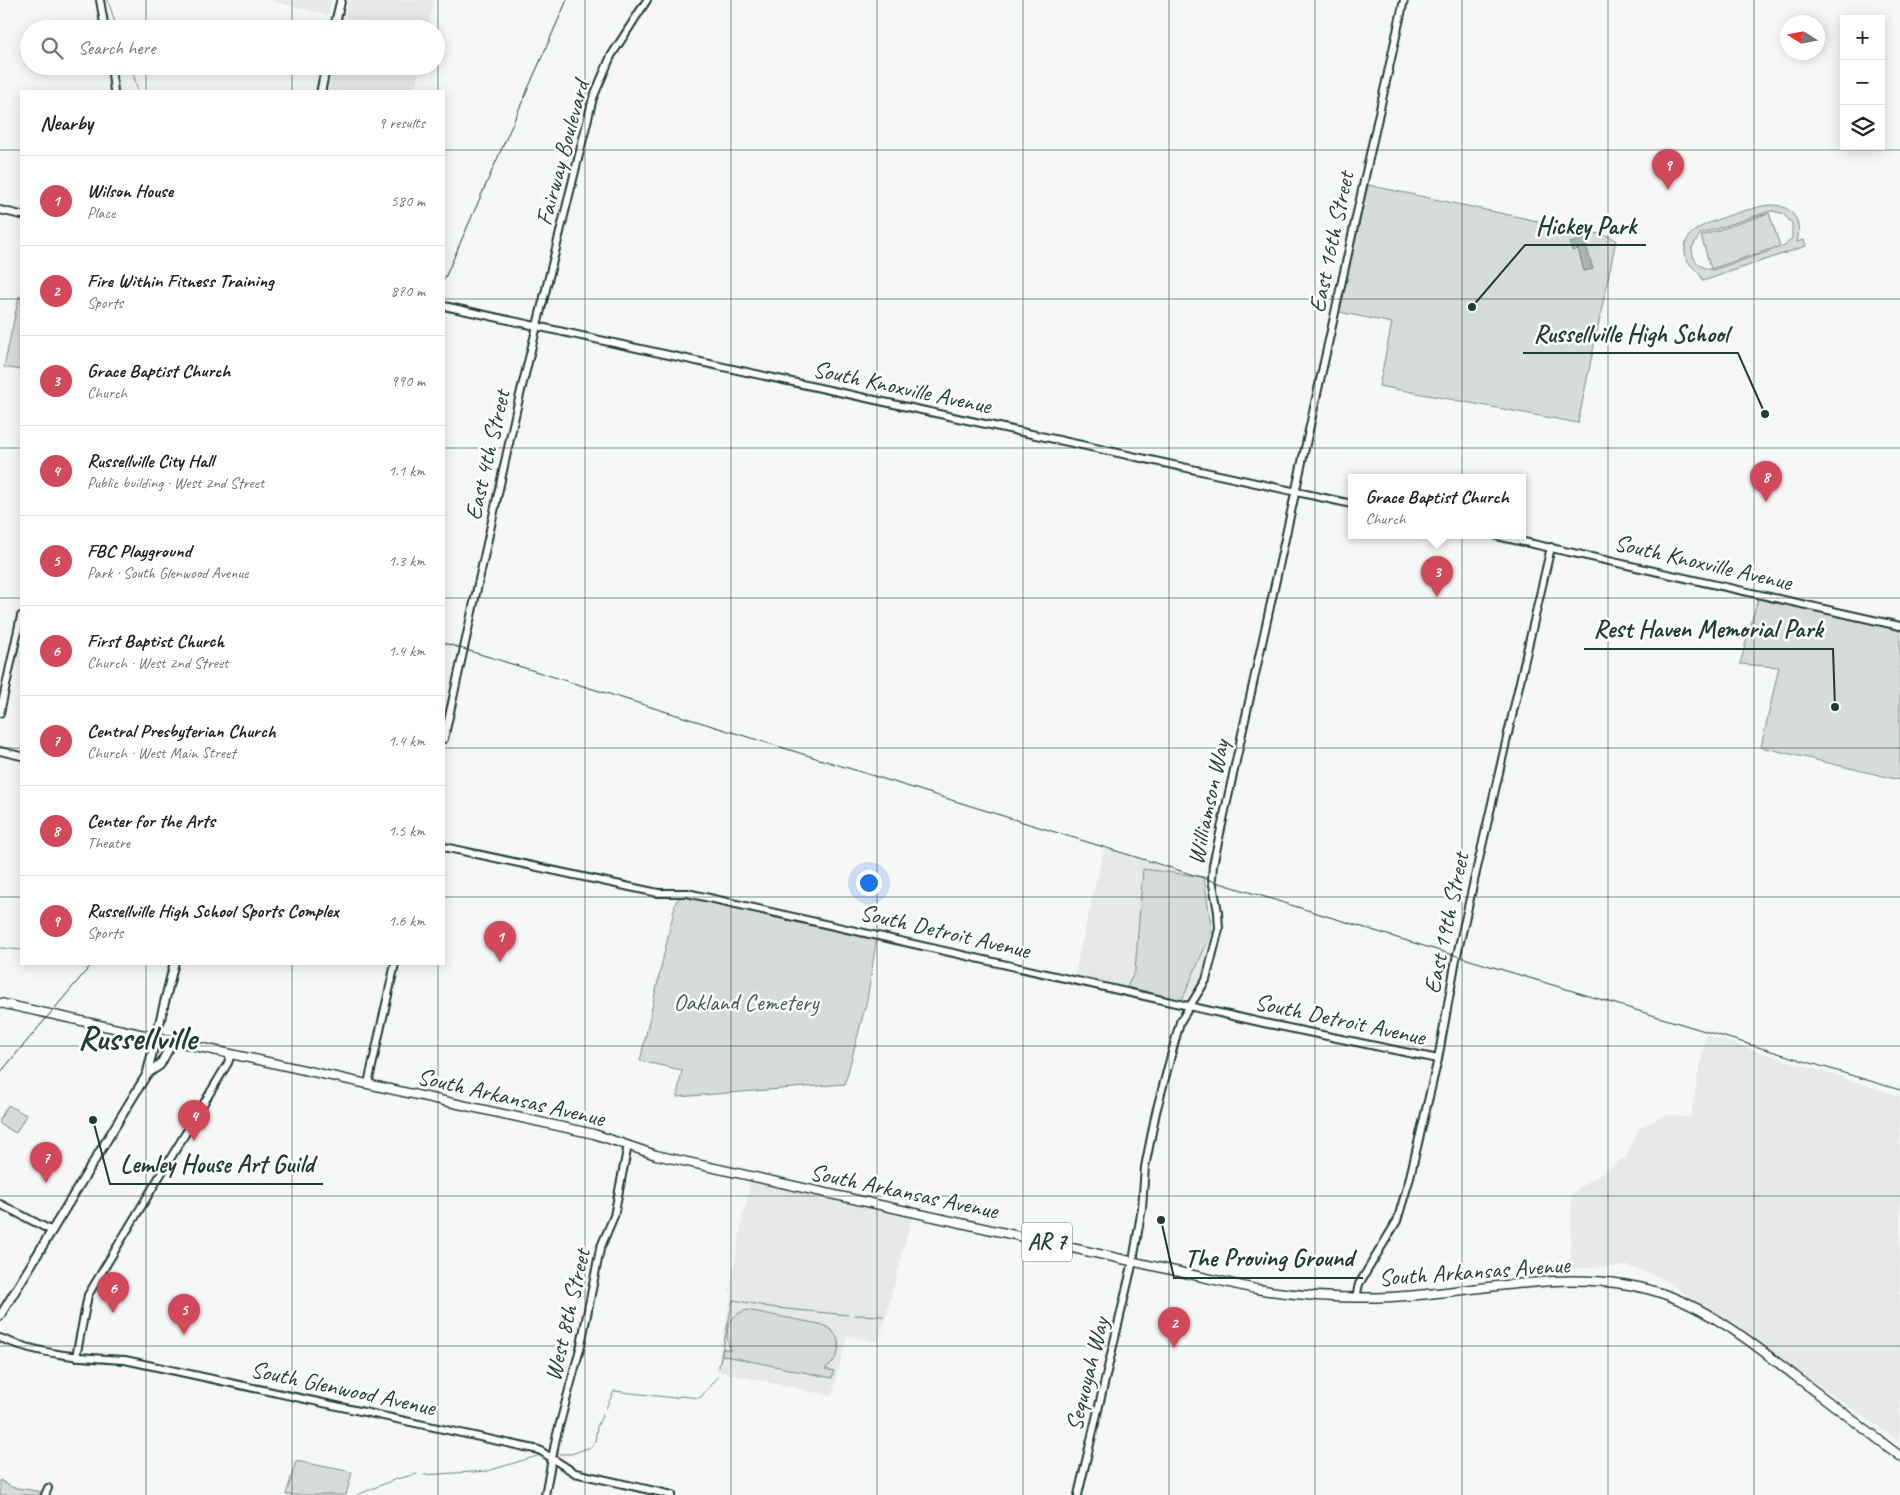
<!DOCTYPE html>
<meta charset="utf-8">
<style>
:root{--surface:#fff;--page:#f2f2f2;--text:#202124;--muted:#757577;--line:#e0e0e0;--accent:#d1495b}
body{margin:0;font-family:Caveat,sans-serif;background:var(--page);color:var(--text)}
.controls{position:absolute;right:15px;top:15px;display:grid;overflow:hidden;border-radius:0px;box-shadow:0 2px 12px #0003}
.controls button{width:45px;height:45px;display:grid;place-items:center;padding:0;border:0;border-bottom:1px solid var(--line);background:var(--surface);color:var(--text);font:25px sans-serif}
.compass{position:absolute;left:1780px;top:15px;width:45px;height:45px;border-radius:50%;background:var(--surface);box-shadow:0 2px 12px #0003;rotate:281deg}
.you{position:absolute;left:868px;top:882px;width:18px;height:18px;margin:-12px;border:4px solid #fff;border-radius:50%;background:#1a73e8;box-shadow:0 0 0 8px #1a73e833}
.badge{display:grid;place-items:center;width:32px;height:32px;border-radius:50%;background:var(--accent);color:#fff;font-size:16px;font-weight:700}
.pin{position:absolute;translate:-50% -41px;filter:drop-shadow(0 1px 2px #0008)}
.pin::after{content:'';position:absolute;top:26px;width:18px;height:15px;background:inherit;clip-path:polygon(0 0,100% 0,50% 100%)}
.popup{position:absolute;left:1348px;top:474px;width:178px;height:65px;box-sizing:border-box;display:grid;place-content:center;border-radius:0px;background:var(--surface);filter:drop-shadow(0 1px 4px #0005);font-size:16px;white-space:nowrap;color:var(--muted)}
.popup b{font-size:19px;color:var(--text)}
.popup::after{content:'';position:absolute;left:50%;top:100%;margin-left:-10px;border:10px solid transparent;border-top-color:var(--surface)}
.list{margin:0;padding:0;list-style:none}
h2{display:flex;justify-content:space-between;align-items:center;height:65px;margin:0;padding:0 20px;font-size:21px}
h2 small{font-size:16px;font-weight:400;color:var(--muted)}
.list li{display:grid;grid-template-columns:32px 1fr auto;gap:15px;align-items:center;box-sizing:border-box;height:90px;padding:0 20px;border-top:1px solid var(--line)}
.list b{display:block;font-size:19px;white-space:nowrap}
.list p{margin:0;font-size:16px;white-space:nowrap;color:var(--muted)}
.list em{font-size:16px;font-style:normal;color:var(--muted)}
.icon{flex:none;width:28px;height:28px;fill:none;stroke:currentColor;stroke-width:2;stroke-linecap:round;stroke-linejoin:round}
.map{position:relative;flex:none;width:1900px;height:1495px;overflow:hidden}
.search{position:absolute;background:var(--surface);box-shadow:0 2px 12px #0003;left:20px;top:20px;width:425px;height:55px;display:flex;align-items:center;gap:12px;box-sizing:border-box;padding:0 18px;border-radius:28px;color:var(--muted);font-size:19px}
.panel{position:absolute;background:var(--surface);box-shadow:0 2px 12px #0003;left:20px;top:90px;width:425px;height:875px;border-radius:0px}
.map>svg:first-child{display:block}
.built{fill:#e6e9e8}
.green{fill:#d6dcdb;stroke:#7a8c88;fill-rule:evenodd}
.water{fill:#aab5b1;stroke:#72857f}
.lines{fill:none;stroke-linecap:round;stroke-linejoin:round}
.stream{stroke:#72857f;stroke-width:1}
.secondary-casing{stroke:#1f3d34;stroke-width:10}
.primary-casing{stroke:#1f3d34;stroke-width:11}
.highway-casing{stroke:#1f3d34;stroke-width:11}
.secondary{stroke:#fff;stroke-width:6}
.primary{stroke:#fff;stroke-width:7}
.highway{stroke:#fff;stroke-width:8}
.rail{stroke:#1f3d34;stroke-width:1}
.grid{fill:none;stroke:#1f3d34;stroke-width:1;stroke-opacity:0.55}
.labels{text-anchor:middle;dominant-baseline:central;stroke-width:5;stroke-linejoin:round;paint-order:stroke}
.shield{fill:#fff;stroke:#627771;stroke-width:1}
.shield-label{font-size:22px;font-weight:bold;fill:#1f3d34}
.street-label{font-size:24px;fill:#1f3d34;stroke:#fff}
.park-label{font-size:24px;fill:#445d55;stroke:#fff}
.town-label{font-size:34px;font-weight:bold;fill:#1f3d34;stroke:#fff}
.leader{fill:none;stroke:#1f3d34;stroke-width:2}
.callout-dot{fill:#1f3d34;stroke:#fff;stroke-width:2}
.callout-label{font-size:25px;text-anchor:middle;font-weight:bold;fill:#1f3d34;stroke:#fff;stroke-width:5;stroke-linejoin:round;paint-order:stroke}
</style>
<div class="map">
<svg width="1900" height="1495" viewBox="0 0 1900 1495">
<rect width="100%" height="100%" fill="#f6f7f7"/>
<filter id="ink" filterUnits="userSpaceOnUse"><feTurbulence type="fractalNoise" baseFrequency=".02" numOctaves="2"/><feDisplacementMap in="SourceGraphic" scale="10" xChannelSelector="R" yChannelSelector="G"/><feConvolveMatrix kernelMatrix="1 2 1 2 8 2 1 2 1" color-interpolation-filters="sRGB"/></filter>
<g filter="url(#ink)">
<!-- built -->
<g class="built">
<polygon points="267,0 332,0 328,15"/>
<polygon points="349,0 434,0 428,29 401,29 345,18"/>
<polygon points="333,66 420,66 414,91 328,91"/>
<polygon points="1104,848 1203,879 1210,914 1211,939 1200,979 1189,996 1182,1001 1074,976"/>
<polygon points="1706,1035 1900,1096 1900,1432 1898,1440 1662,1278 1628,1266 1570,1269 1572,1193 1626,1157 1639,1128 1667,1114 1690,1118"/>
<polygon points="751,1180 912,1217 879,1342 847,1336 832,1396 716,1371 732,1292 729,1292 740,1232"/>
</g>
<!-- green -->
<g class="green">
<polygon points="1368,185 1608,236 1616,240 1578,423 1379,386 1392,323 1339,312"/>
<path d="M 1769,205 C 1792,204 1803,221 1797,242 L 1804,240 L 1806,246 L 1703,281 C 1700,270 1687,267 1685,253 C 1684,244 1688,235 1696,230 C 1707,221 1754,207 1769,205 ZM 1771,211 L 1782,213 L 1792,223 L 1792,238 L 1785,246 L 1713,270 C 1700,268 1692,261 1692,248 L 1700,234 Z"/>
<polygon points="1769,213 1780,246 1711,269 1701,236"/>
<polygon points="19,296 21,297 21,370 4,367"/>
<polygon points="1758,598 1794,598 1900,623 1900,780 1761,747 1779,667 1740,664"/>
<polygon points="1143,869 1204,877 1212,931 1182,1000 1127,987 1135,971"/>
<polygon points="681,896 877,937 867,1000 845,1084 677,1097 682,1070 640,1061 676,901"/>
<polygon points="8,1105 26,1115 16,1133 0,1124 0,1119"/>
<path d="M 747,1310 L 819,1324 C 843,1330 845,1356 825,1369 L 834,1371 L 832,1378 L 721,1355 L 723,1349 L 731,1350 C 723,1333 727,1315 747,1310 Z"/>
<polygon points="296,1461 352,1472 346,1495 286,1495"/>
<polygon points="0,1480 11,1487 43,1492 42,1495 0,1495"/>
</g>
<!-- water -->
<polygon class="water" points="1584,239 1593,269 1584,271 1578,249 1572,251 1570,243"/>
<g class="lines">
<!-- stream -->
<g class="stream">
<polyline points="108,0 117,29"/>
<polyline points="131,66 138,91"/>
<polyline points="0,948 21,950"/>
<polyline points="855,1315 883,1316"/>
<polyline points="719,1367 733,1300 776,1308 848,1315"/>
<polyline points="606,1408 614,1391 675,1398 680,1396 700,1398 717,1377"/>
<polyline points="556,1454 571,1454 591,1447 595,1441 597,1427 603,1414"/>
<polyline points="424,1475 488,1471 540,1455"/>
<polyline points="357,1495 396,1479 417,1474"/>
</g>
<!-- secondary casing -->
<g class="secondary-casing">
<g id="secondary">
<polyline points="100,0 105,29"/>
<polyline points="111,66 114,91"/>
<polyline points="0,210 21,215"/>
<polyline points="444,306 1352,504"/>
<polyline points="1497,536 1900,626"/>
<polyline points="0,713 21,616"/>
<polyline points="444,739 517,407 593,98 611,56 647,0"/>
<polyline points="0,751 21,756"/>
<polyline points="444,847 658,893 687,893 1264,1023 1438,1059"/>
<polyline points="368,1084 395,964"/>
<polyline points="0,1204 52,1231"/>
<polyline points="1356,1298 1359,1284 1397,1221 1409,1181 1438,1059 1456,959 1551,547"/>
<path d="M 0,1338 C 41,1355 82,1358 125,1360 L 539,1450 L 575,1473 L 672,1495"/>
<polyline points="76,1357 88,1295 228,1063 231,1054"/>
<polyline points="45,1495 48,1488"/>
<polyline points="545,1495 556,1438 581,1345 600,1249 614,1216 628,1145"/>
<polyline points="1078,1495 1133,1261 1142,1208 1145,1167 1156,1112 1180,1022 1206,980 1219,929 1218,912 1212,879 1213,865 1404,0"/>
</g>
</g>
<!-- primary casing -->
<g class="primary-casing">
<g id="primary">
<polyline points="334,29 341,0"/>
<polyline points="321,91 326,66"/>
<polyline points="147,1074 160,1065 173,1041"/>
<polyline points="0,1316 147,1074 174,964"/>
</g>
</g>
<!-- highway casing -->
<g class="highway-casing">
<path id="highway" d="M 0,1003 L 594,1134 L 656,1155 L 1256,1289 C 1300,1296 1346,1299 1391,1297 C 1483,1293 1582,1262 1672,1297 C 1718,1315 1756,1346 1795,1376 C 1830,1403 1865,1429 1900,1456"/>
</g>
<!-- secondary -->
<use href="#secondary" class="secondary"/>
<!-- primary -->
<use href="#primary" class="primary"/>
<!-- highway -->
<use href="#highway" class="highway"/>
<!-- rail -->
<g class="rail">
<polyline points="444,280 567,0"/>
<polyline points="444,643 1404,940 1900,1090"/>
<polyline points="0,1073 92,964"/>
</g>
</g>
</g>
<!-- grid -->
<path class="grid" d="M 146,0 L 146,29M 292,0 L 292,29M 438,0 L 438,91M 585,0 L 585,1495M 731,0 L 731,1495M 877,0 L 877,1495M 1023,0 L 1023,1495M 1169,0 L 1169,1495M 1315,0 L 1315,1495M 1462,0 L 1462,1495M 1608,0 L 1608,1495M 1754,0 L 1754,1495M 146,66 L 146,91M 292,66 L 292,91M 0,150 L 21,150M 444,150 L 1900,150M 0,299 L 21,299M 444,299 L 1900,299M 0,448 L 21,448M 444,448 L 1900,448M 0,598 L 21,598M 444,598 L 1900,598M 0,748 L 21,748M 444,748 L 1900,748M 0,897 L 21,897M 444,897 L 1900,897M 146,964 L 146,1495M 292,964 L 292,1495M 438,964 L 438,1495M 0,1046 L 1900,1046M 0,1196 L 1900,1196M 0,1346 L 1900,1346"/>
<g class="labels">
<!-- shield labels -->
<rect class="shield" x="1022" y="1222.5" width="50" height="39" rx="4"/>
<g class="shield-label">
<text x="1047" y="1242">AR 7</text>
</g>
<!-- street labels -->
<g class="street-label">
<text transform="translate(562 153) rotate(-75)">Fairway Boulevard</text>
<text transform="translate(1331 242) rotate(-78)">East 16th Street</text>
<text transform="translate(902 387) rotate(12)">South Knoxville Avenue</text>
<text transform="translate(487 455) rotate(-77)">East 4th Street</text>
<text transform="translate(1703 562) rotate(13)">South Knoxville Avenue</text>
<text transform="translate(1208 802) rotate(-78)">Williamson Way</text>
<text transform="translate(1446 923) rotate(-78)">East 19th Street</text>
<text transform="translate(945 931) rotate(13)">South Detroit Avenue</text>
<text transform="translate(1340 1019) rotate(12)">South Detroit Avenue</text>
<text transform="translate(511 1097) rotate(13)">South Arkansas Avenue</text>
<text transform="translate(904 1191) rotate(12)">South Arkansas Avenue</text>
<text transform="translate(1474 1271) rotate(-4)">South Arkansas Avenue</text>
<text transform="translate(567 1315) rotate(-77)">West 8th Street</text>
<text transform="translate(1087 1374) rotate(-76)">Sequoyah Way</text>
<text transform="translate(343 1388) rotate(12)">South Glenwood Avenue</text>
</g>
<!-- park labels -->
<g class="park-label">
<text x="746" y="1002">Oakland Cemetery</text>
</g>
<!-- town labels -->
<g class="town-label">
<text x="137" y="1037">Russellville</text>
</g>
</g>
<!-- callouts -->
<path class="leader" d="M1472 307L1525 245H1646M1765 414L1738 353H1523M1835 707L1833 649H1584M93 1120L110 1184H323M1161 1220L1174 1278H1363"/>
<g class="callout-dot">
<circle cx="1472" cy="307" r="5"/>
<circle cx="1765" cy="414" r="5"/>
<circle cx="1835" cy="707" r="5"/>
<circle cx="93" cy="1120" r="5"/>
<circle cx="1161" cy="1220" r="5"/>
</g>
<g class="callout-label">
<text x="1586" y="234">Hickey Park</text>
<text x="1631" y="342">Russellville High School</text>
<text x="1708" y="637">Rest Haven Memorial Park</text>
<text x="217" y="1172">Lemley House Art Guild</text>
<text x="1269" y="1266">The Proving Ground</text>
</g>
</svg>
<div class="controls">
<button>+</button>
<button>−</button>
<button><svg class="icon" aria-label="layers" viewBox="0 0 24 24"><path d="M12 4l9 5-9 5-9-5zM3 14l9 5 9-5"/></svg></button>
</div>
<svg class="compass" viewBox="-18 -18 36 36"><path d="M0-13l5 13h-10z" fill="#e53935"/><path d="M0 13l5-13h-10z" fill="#757577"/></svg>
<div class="you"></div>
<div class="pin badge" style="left:500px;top:962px">1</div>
<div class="pin badge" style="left:1174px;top:1348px">2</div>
<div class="pin badge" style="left:1437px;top:597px">3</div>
<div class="popup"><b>Grace Baptist Church</b>Church</div>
<div class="pin badge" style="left:194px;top:1141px">4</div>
<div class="pin badge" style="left:184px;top:1335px">5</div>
<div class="pin badge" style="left:113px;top:1313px">6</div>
<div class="pin badge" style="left:46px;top:1183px">7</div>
<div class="pin badge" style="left:1766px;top:502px">8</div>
<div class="pin badge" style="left:1668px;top:190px">9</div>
<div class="search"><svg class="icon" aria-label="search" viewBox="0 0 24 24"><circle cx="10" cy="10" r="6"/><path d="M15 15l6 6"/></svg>Search here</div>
<section class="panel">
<h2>Nearby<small>9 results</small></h2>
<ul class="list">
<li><span class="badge">1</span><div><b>Wilson House</b><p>Place</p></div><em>580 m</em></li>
<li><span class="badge">2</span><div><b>Fire Within Fitness Training</b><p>Sports</p></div><em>870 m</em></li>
<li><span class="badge">3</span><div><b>Grace Baptist Church</b><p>Church</p></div><em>990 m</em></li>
<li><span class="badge">4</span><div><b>Russellville City Hall</b><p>Public building · West 2nd Street</p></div><em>1.1 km</em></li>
<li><span class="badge">5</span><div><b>FBC Playground</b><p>Park · South Glenwood Avenue</p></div><em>1.3 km</em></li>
<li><span class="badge">6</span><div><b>First Baptist Church</b><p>Church · West 2nd Street</p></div><em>1.4 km</em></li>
<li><span class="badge">7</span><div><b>Central Presbyterian Church</b><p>Church · West Main Street</p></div><em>1.4 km</em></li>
<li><span class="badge">8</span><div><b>Center for the Arts</b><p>Theatre</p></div><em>1.5 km</em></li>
<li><span class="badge">9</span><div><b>Russellville High School Sports Complex</b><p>Sports</p></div><em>1.6 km</em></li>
</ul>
</section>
</div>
